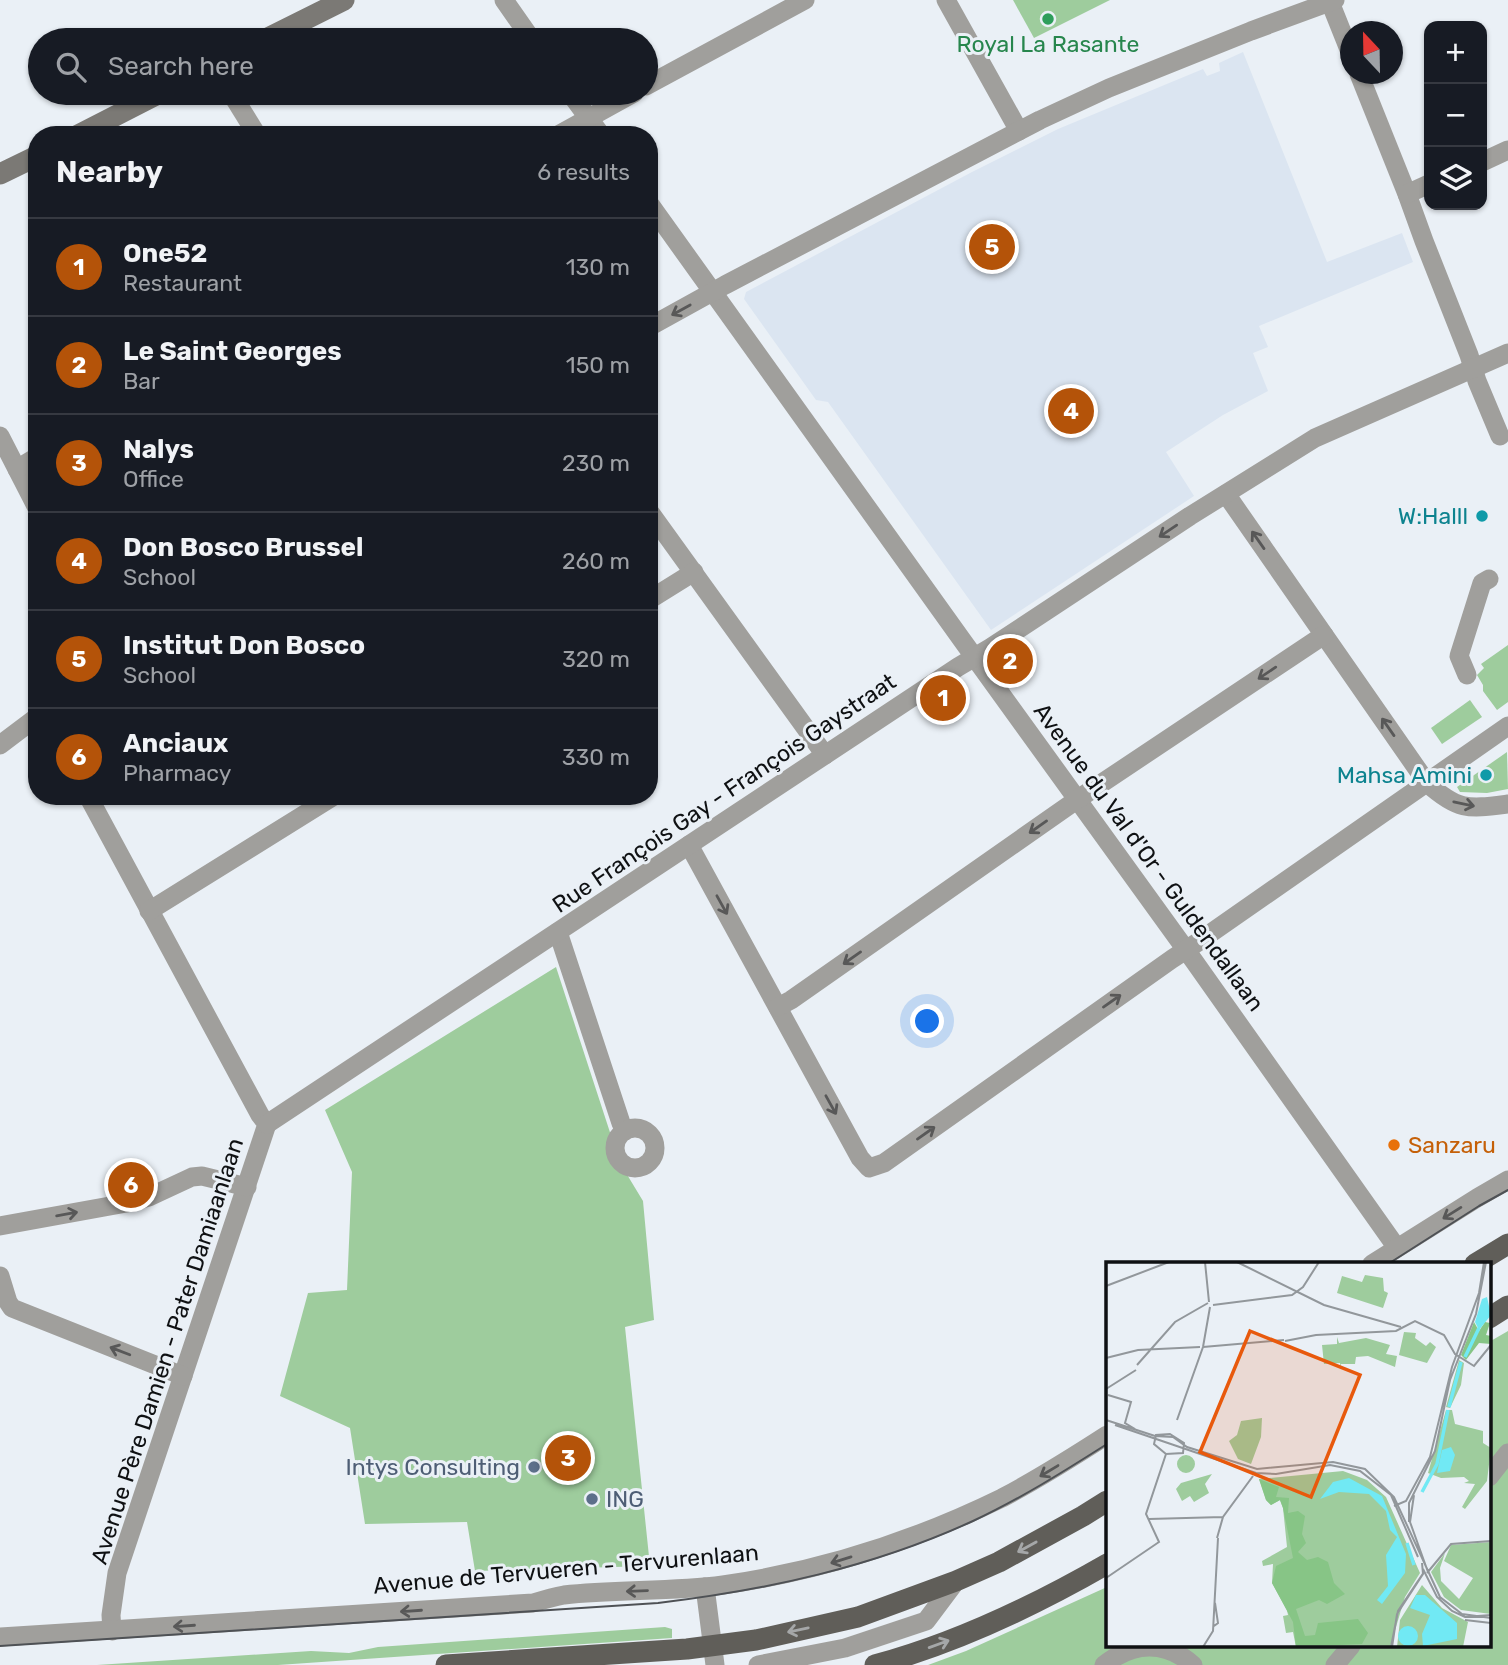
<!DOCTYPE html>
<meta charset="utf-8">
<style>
:root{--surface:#171b24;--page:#20242c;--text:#f1f3f6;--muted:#9ea1a6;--line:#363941;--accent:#b45309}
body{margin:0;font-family:Rubik,sans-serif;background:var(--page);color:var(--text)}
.controls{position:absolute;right:21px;top:21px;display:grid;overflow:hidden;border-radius:14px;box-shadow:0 2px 5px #0004}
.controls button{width:63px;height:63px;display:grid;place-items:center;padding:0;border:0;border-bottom:2px solid var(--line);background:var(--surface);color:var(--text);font:35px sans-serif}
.compass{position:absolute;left:1340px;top:21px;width:63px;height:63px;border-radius:50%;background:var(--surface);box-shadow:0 2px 5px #0004;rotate:338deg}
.you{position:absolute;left:928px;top:1022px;width:24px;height:24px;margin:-18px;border:5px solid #fff;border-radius:50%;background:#1a73e8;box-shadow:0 0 0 10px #1a73e833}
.badge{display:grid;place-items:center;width:46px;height:46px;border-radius:50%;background:var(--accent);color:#fff;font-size:23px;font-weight:700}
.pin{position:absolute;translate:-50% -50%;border:4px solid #fff;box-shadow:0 2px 7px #0006}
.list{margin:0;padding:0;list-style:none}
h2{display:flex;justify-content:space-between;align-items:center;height:91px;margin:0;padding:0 28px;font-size:30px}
h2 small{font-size:23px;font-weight:400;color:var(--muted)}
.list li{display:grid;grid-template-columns:46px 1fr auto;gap:21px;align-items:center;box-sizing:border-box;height:98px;padding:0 28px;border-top:2px solid var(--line)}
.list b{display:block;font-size:26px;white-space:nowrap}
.list p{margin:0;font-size:23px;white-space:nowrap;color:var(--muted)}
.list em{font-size:23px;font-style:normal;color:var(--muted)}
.icon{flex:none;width:38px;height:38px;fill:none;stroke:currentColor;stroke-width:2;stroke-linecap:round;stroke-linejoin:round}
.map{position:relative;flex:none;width:1508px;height:1665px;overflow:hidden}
.search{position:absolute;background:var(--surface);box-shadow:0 2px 5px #0004;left:28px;top:28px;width:630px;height:77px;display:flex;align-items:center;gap:18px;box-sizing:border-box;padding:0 24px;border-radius:38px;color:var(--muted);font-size:26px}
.panel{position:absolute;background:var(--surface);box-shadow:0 2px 5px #0004;left:28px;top:126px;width:630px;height:679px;border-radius:28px}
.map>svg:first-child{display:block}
.built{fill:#dbe5f1}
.green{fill:#9ecc9d}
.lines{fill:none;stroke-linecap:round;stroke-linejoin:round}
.street{stroke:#a09f9c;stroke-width:19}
.secondary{stroke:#7b7975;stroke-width:21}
.primary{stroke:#605e59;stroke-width:21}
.tram{stroke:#4e5155;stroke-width:2}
.oneway{stroke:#585858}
.oneway2{stroke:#a5a7a8}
.leisure-dot{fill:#2e9e5b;stroke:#eaf0f6;stroke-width:2.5}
.culture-dot{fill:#0f9aa8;stroke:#eaf0f6;stroke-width:2.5}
.food-dot{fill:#e8710a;stroke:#eaf0f6;stroke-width:2.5}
.service-dot{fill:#5c6f8a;stroke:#eaf0f6;stroke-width:2.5}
.labels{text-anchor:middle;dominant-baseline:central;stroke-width:6;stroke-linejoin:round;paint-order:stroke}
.leisure-label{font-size:23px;fill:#27864d;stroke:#eaf0f6}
.culture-label{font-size:23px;fill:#0d838f;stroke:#eaf0f6;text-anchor:end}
.street-label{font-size:23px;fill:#0f1113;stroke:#eaf0f6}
.food-label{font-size:23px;fill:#c56008;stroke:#eaf0f6;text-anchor:start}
.service-label{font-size:23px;fill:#4e5e75;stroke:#eaf0f6;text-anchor:end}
.inset-river{fill:none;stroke:#71e9f4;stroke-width:3.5}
.inset-road{fill:none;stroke:#92979b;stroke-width:2}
.view{fill:#e8590c;fill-opacity:0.15;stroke:#e8590c;stroke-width:3.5}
.inset-edge{fill:none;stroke:#0f1113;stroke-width:3.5}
</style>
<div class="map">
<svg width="1508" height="1665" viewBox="0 0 1508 1665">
<rect width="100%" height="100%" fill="#eaf0f6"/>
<!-- built -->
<polygon class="built" points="1243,52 1327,262 1402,233 1413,262 1259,326 1268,347 1253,353 1268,391 1223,415 1166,452 1194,496 991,630 828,402 816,400 744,299 746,292 972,172 1058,129 1203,69 1207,76 1220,71 1219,63"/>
<!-- green -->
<g class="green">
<polygon points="1013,0 1110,0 1034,38"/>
<polygon points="1508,645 1508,702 1497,710 1483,691 1483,685 1477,675 1484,668 1481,664"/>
<polygon points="1470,700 1482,717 1442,744 1431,728"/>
<polygon points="1507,752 1508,789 1487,793 1460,792 1457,787"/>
<polygon points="556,967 620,1163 643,1201 654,1320 625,1327 650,1566 475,1571 467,1522 365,1524 350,1428 280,1396 308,1293 347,1290 352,1172 325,1110"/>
<polygon points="1508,1331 1508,1665 928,1665 966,1651 1107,1587 1107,1646 1489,1646 1489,1342"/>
<polygon points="665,1627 672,1629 672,1638 278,1665 97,1665 311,1651 349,1653 378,1647"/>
</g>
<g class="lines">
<!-- street -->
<g class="street">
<polyline points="504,0 532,40"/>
<polyline points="946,0 1019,131"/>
<polyline points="1330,2 1350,52"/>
<polyline points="1359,74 1407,194 1424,241 1469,355 1477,381 1500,436"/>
<polyline points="646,86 805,0"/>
<polyline points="231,93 257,135"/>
<polyline points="570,93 601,135"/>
<polyline points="558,135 634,93"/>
<polyline points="1482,162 1508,150"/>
<polyline points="1407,194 1429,184"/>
<polyline points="649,203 962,640 1194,961 1397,1248"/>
<polyline points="649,327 725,285 1040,120 1109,88 1251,31 1335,0"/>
<polyline points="0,436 37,508"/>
<polyline points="17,469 37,457"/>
<path d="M 1226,494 L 1427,783 C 1458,811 1468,809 1508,804"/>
<polyline points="649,511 825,755"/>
<polyline points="649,600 694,572"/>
<polyline points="1467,675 1459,656 1482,583 1489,579"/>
<polyline points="0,745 37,717"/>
<polyline points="88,796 260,1115 267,1124 117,1573 111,1615 112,1631"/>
<polyline points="689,845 860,1158 869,1168 884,1163 1172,959 1198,942 1508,726"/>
<polyline points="149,911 334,796"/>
<polyline points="558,932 621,1123 625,1131"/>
<polyline points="778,1007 791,1000 1078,799 1324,635"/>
<polyline points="267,1124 958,667 990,648 1190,516 1315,438 1508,353"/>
<circle cx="635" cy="1148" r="20"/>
<polyline points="0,1226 132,1202 149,1197 192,1177 202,1176 247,1187"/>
<polyline points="1372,1264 1477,1198 1508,1180"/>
<polyline points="0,1276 8,1302 12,1308 183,1376"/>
<polyline points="1489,1477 1508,1453"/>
<polyline points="705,1587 715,1665"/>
<path d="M 0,1637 L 533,1603 C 543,1600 553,1597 564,1595 C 617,1589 670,1592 723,1585 C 820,1571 914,1541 1002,1498 C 1038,1479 1073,1457 1107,1435"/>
<polyline points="758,1665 845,1648 926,1621 956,1581"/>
<path d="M 1104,1665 C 1133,1642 1165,1640 1193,1665"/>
<polyline points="1335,1665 1351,1646"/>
</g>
<!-- secondary -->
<g class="secondary">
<polyline points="264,40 344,0"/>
<polyline points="78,135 160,93"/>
<polyline points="0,174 37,156"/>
</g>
<!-- primary -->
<g class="primary">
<polyline points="1475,1264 1508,1244"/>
<polyline points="1489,1318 1508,1306"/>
<polyline points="446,1665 687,1649 756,1640 858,1617 956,1581 999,1562 1083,1516 1107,1501"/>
<path d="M 875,1665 C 957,1643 1034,1606 1107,1564"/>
</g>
<!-- tram -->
<g class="tram">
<polyline points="1388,1264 1479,1206 1508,1190"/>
<path d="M 0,1646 L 658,1603 C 767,1590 873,1567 973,1521 C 1020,1499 1063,1472 1107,1444"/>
</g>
</g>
<!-- one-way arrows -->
<defs><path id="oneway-shaft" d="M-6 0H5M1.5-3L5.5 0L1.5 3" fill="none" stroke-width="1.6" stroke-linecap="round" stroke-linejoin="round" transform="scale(1.75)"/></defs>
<g class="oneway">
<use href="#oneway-shaft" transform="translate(681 310) rotate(151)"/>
<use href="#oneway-shaft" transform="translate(1168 531) rotate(146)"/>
<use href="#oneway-shaft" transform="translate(1258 540) rotate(-125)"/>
<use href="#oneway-shaft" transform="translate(1267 673) rotate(146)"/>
<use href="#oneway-shaft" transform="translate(1388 727) rotate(-125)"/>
<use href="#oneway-shaft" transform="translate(1464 804) rotate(12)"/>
<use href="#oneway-shaft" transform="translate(1038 827) rotate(145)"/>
<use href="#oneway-shaft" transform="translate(722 905) rotate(61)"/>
<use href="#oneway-shaft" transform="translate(852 958) rotate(145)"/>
<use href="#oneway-shaft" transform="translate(1112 1001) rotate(-35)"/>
<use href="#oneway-shaft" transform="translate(831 1105) rotate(61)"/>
<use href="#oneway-shaft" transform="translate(926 1133) rotate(-35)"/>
<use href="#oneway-shaft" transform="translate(1452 1213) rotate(148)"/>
<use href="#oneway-shaft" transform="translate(67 1214) rotate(-10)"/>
<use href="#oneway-shaft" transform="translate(120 1351) rotate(-159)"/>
<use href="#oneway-shaft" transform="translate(1049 1471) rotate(149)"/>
<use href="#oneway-shaft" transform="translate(841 1560) rotate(163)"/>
<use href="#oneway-shaft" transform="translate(637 1591) rotate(178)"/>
<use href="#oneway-shaft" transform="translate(411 1611) rotate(176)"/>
<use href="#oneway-shaft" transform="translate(184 1626) rotate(176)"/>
</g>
<g class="oneway2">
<use href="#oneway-shaft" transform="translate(1027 1547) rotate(151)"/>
<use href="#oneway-shaft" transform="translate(798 1630) rotate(168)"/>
<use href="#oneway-shaft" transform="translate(939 1644) rotate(-20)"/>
</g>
<!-- markers -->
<circle class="leisure-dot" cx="1048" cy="19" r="7"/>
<g class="culture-dot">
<circle cx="1482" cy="516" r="7"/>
<circle cx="1486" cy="775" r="7"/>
</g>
<circle class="food-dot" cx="1394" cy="1145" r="7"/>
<g class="service-dot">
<circle cx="534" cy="1467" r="7"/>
<circle cx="592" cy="1499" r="7"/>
</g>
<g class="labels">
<!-- leisure labels -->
<g class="leisure-label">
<text x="1048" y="44">Royal La Rasante</text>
</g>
<!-- culture labels -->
<g class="culture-label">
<text x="1468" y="516">W:Halll</text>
<text x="1472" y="775">Mahsa Amini</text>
</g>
<!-- street labels -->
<g class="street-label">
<text transform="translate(724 793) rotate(-34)">Rue François Gay - François Gaystraat</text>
<text transform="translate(1149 857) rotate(54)">Avenue du Val d'Or - Guldendallaan</text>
<text transform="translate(167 1351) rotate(-72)">Avenue Père Damien - Pater Damiaanlaan</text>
<text transform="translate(566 1569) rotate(-5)">Avenue de Tervueren - Tervurenlaan</text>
</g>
<!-- food labels -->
<g class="food-label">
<text x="1408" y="1145">Sanzaru</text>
</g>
<!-- service labels -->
<g class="service-label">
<text x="520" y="1467">Intys Consulting</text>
<text x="606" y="1499" text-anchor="start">ING</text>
</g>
</g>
<!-- overview -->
<g transform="translate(1106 1262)">
<rect width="385" height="385" fill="#eaf0f6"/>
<path d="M 259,13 L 277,16 L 278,29 L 282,31 L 277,46 L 231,31 L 236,14 L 256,20 ZM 298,70 L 310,71 L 309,76 L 320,84 L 324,80 L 330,85 L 321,101 L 293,93 ZM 231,75 L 233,81 L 260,76 L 284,83 L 280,92 L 291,94 L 289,105 L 262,94 L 250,95 L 249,102 L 235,102 L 235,107 L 234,101 L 218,102 L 216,83 L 231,82 ZM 353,98 L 358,101 L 355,123 L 344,146 L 340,145 ZM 340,148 L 346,148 L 349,162 L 377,169 L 377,181 L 385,186 L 381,219 L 359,247 L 356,245 L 369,222 L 358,221 L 363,219 L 358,215 L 335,216 L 322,211 ZM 156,156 L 155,175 L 145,202 L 132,197 L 123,179 L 131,173 L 135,159 ZM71 202a9 9 0 1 1 18 0a9 9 0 1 1-18 0ZM 237,209 L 261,218 L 280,235 L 314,311 L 299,335 L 284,385 L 190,385 L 187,370 L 180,371 L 177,354 L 182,353 L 181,348 L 166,321 L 167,302 L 157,304 L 156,299 L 181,285 L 177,246 L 174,238 L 165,243 L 160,238 L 153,217 ZM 106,212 L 99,222 L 103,231 L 88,240 L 84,234 L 76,239 L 70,227 L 75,221 ZM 385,280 L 385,352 L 355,348 L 338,335 L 325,310 L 339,291 L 334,306 L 335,319 L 353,337 L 367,316 L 338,299 L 345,283 ZM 316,323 L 336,346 L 362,360 L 357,385 L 291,385 L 294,358 Z" fill="#9ecc9d"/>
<path d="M 368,60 L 373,69 L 379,60 L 384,61 L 380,73 L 385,74 L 385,82 L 373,81 L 360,98 L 355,93 ZM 153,217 L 173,225 L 170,235 L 183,236 L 182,251 L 192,249 L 199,254 L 196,272 L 200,281 L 192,290 L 201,298 L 212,295 L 222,300 L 228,321 L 239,332 L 221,342 L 213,338 L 190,347 L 199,374 L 209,373 L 212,361 L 252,357 L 262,371 L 256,382 L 190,385 L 187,360 L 166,321 L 170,304 L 187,296 L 177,246 L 174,238 L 165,243 L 160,238 Z" fill="#87c586"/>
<path d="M 381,35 L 385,53 L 373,68 L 369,60 L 376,37 ZM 345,185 L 349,193 L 344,209 L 331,211 L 336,188 ZM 243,216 L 276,234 L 300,292 L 299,311 L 276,342 L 271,338 L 282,324 L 280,293 L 291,275 L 284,268 L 280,249 L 263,232 L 233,230 L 214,237 L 227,220 ZM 310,333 L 319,333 L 351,361 L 351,377 L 317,384 L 316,372 L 324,353 L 304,346 ZM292 374a10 10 0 1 1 20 0a10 10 0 1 1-20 0Z" fill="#71e9f4"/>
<path class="inset-river" d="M 359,95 L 373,66M 343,145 L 355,100M 316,230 L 331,202 L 342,148M 301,281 L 308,303"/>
<path class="inset-road" d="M 99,0 L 103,40M 131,0 L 218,43 L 295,65M 0,24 L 63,0M 107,43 L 186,33 L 197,25 L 213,0M 179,79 L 210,73 L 290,69 L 309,59 L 338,73 L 349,92 L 368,104 L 385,83M 97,85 L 178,78M 0,96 L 32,88 L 94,85M 31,103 L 69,60 L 102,41M 0,127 L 30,108M 2,133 L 25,140 L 19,161 L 29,167M 0,158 L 49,174 L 67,175 L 81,185 L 151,207 L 227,200 L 259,207 L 288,235 L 334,335 L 356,352 L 385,356M 71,158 L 97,85 L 104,45M 9,163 L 150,211 L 170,212 L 224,203 L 254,209 L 285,233 L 312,295M 64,172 L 78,181 L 77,191 L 60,192 L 48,182 L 50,173 ZM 308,233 L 304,260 L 322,310M 288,244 L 300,239 L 324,195 L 346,105 L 373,31 L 378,0M 43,257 L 117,255M 303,260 L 303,241 L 329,189 L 344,118 L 370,52 L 380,0M 111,276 L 117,255 L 147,214M 317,307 L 331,335 L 346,349 L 359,355 L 385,353M 321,311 L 345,282 L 385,279M 0,316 L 53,280 L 40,252 L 60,192M 359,358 L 385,361M 108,364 L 112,361 L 109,341M 97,385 L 107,369 L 112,276M 285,385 L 292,349 L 318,310M 286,385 L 291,352 L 317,312 L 316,301"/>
<path class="view" d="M 144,69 L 254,113 L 205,235 L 94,190 Z"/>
<rect width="385" height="385" class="inset-edge"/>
</g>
</svg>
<div class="controls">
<button>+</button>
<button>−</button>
<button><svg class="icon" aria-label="layers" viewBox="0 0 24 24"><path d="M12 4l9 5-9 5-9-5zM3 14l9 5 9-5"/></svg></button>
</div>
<svg class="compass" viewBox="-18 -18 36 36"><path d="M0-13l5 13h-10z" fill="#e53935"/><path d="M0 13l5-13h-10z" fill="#9ea1a6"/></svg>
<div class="you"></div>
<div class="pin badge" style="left:943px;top:698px">1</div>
<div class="pin badge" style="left:1010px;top:661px">2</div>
<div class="pin badge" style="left:568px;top:1458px">3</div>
<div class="pin badge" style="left:1071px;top:411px">4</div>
<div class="pin badge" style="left:992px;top:247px">5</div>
<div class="pin badge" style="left:131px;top:1185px">6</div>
<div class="search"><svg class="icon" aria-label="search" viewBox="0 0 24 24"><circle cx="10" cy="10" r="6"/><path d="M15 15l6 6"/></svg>Search here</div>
<section class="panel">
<h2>Nearby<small>6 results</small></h2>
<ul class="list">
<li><span class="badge">1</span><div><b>One52</b><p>Restaurant</p></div><em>130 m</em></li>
<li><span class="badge">2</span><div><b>Le Saint Georges</b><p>Bar</p></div><em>150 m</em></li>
<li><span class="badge">3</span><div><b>Nalys</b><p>Office</p></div><em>230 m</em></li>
<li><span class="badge">4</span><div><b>Don Bosco Brussel</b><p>School</p></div><em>260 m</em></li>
<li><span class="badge">5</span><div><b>Institut Don Bosco</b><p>School</p></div><em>320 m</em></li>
<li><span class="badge">6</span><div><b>Anciaux</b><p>Pharmacy</p></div><em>330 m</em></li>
</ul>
</section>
</div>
